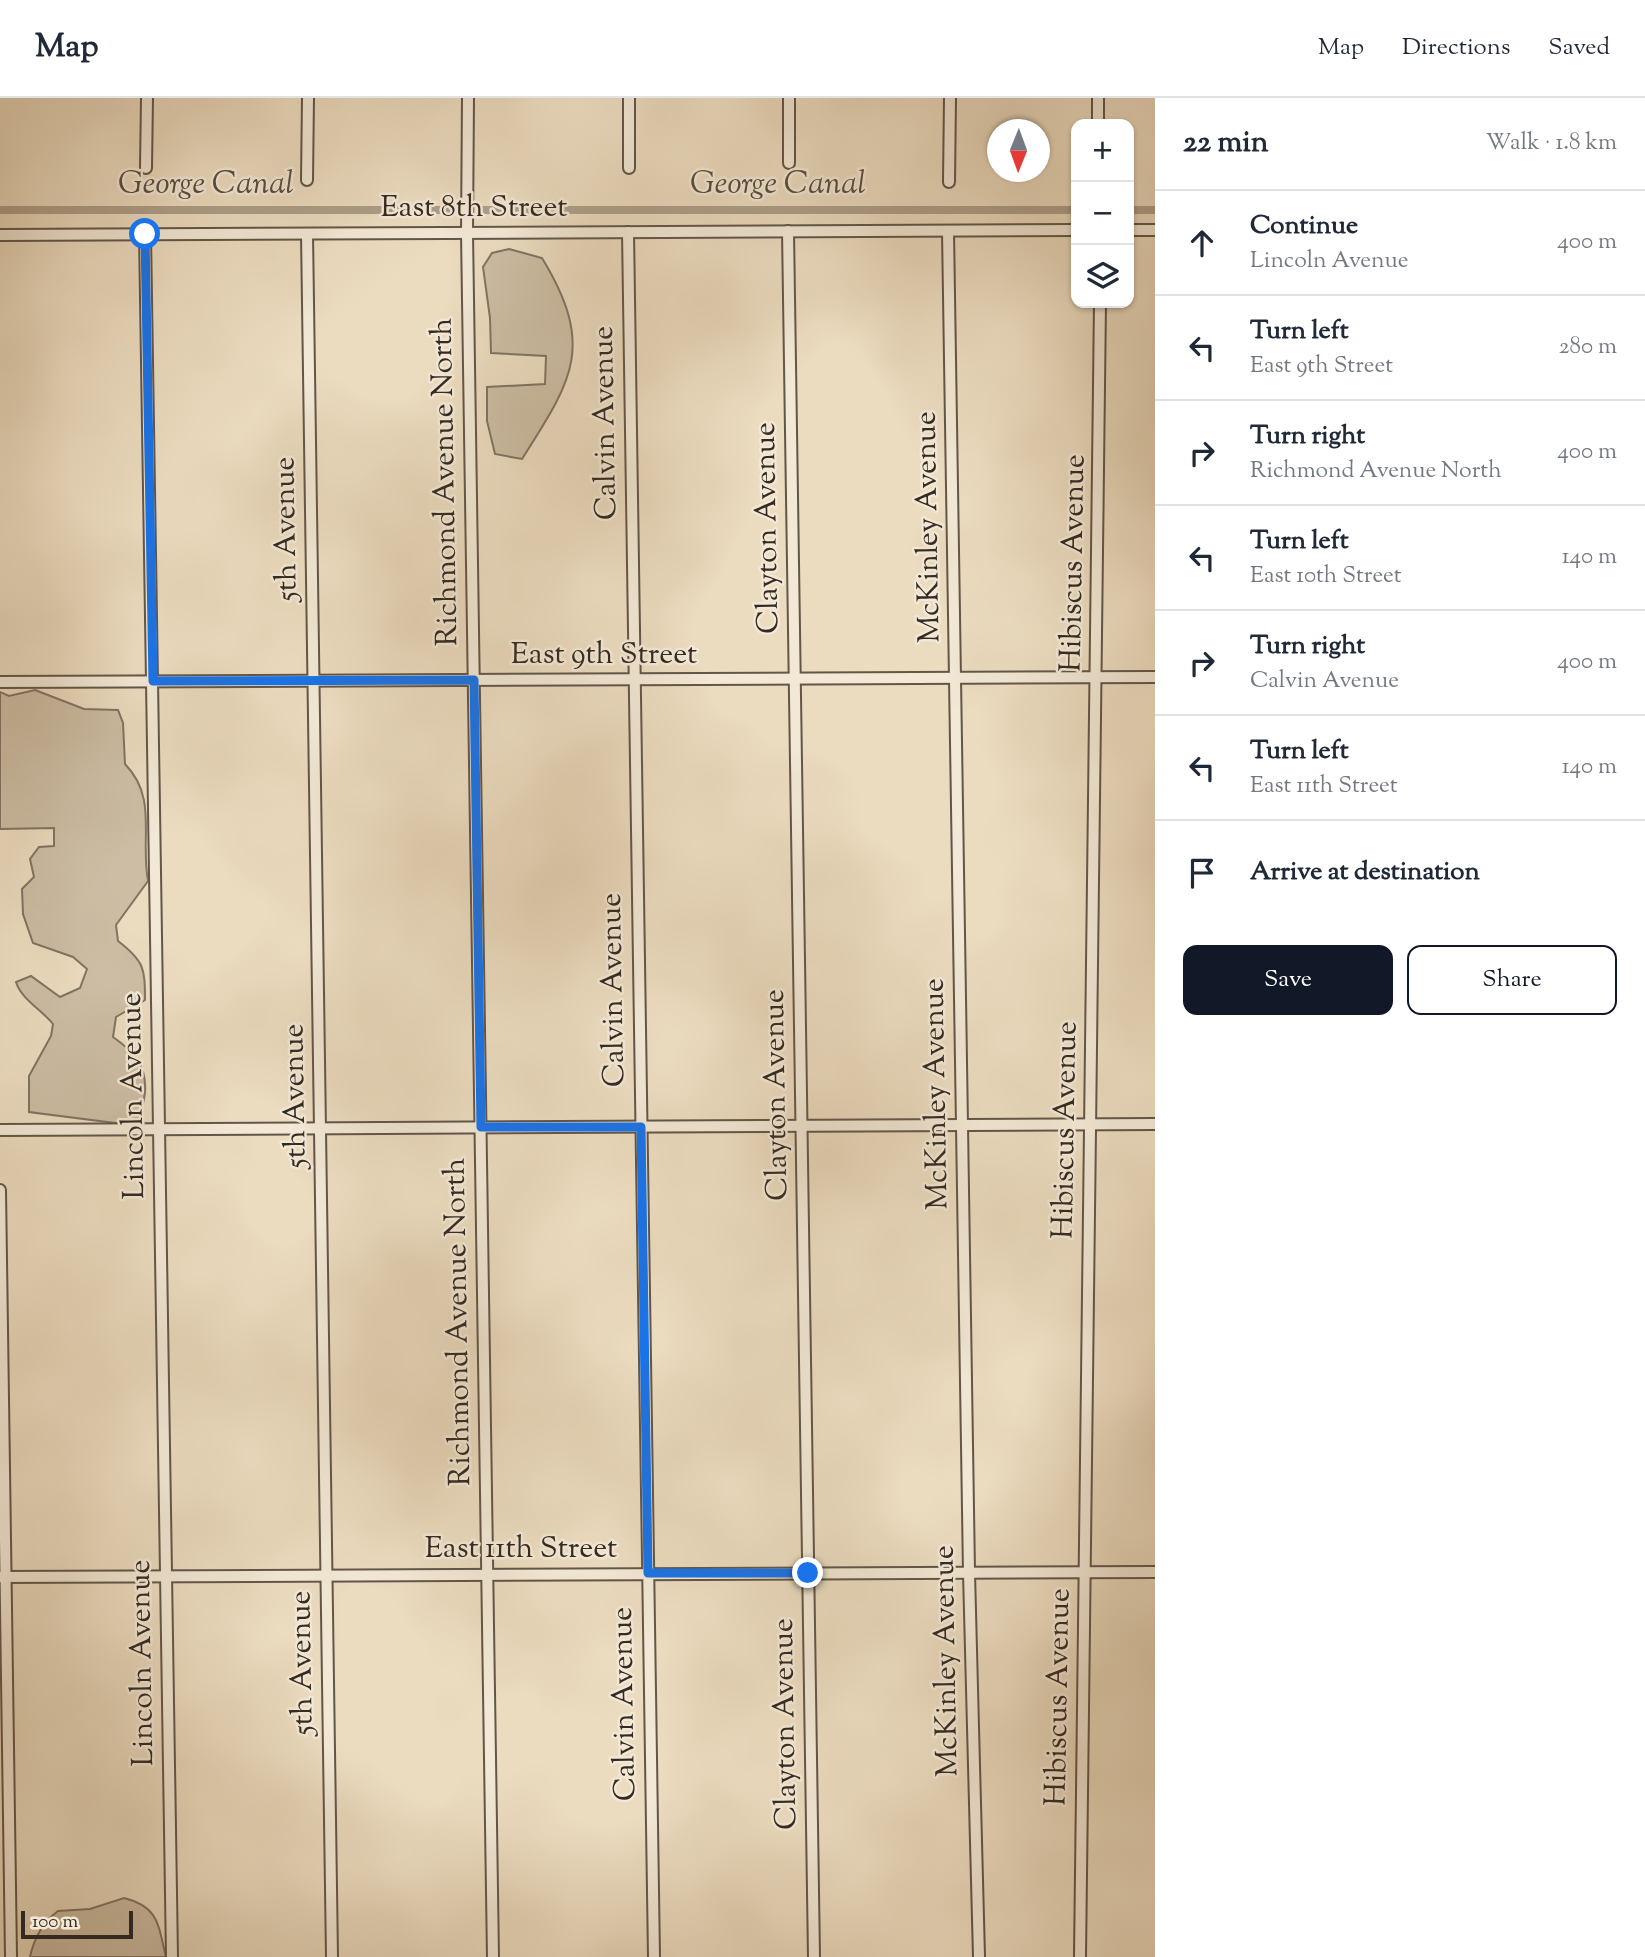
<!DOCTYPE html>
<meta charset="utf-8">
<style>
:root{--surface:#fff;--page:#f6f6f7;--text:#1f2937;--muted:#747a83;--line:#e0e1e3;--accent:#111827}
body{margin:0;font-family:"Sorts Mill Goudy",serif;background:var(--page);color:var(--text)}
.controls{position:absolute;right:21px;top:21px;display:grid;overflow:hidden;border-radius:14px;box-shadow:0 2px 5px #0004}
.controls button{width:63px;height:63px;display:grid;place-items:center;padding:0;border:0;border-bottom:2px solid var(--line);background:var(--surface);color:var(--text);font:35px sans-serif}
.compass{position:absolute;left:987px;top:21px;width:63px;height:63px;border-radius:50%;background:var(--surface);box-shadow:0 2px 5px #0004;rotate:181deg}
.scale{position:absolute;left:21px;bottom:18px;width:112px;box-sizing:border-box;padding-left:7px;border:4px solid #342a22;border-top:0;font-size:19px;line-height:24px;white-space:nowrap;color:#342a22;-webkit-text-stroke:5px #f2e8d5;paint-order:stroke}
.stop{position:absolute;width:21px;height:21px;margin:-16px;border:5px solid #1a73e8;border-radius:50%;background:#fff}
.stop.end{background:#1a73e8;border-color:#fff;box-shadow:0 2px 7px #0008}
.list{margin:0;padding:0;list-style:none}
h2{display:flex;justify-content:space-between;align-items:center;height:91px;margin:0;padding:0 28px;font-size:30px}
h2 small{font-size:23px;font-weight:400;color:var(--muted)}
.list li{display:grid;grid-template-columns:46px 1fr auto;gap:21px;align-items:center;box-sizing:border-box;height:105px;padding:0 28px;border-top:2px solid var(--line)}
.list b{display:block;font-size:26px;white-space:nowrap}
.list p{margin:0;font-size:23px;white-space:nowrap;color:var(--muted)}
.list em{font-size:23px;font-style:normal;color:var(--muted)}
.actions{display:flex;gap:14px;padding:21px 28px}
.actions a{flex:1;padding:16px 0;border:2px solid var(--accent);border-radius:14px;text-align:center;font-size:24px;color:var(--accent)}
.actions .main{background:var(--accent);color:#fff}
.icon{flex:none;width:38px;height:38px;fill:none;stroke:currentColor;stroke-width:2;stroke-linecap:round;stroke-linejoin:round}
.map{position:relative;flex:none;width:1155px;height:1859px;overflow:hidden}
header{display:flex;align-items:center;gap:42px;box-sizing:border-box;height:98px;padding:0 35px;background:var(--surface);border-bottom:2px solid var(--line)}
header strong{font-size:33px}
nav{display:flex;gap:38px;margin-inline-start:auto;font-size:24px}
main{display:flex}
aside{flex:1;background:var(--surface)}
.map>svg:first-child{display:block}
.green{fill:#ccbda4;stroke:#807463;stroke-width:2}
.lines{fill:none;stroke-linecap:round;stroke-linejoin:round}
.canal{stroke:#ad9f8a;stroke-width:8}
.minor-casing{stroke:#625649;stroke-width:14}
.minor{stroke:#f2e8d5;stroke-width:10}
.route{stroke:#1a73e8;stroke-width:9}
.labels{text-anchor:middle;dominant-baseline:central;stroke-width:5;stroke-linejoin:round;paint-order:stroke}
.street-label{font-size:30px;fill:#342a22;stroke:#f2e8d5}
.water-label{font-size:32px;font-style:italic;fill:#584d41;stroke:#f2e8d5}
</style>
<header>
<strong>Map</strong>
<nav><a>Map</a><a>Directions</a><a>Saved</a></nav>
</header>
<main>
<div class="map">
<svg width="1155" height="1859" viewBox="0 0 1155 1859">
<rect width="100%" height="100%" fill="#ebdbbf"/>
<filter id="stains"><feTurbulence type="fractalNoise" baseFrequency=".00286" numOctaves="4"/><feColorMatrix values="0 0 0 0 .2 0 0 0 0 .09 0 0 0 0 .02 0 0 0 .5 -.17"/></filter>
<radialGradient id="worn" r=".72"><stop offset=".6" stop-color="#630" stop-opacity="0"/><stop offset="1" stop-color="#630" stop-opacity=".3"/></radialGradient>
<!-- green -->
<g class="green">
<path d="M 509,151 L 542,160 C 596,249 572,282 522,361 L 495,356 L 487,323 L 487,289 L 545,286 L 546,258 L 491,255 L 490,220 L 483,169 L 492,155 Z"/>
<path d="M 35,592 L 84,611 L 118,612 L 123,625 L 125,666 C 158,700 140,739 148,783 L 116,827 L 118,843 C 144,863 145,870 145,902 L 116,919 L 113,939 C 133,953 147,967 145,994 C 144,1006 139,1016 139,1028 L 29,1014 L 29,978 L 51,938 L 53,926 C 42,912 21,901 16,884 L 31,878 L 60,899 L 80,890 L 87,871 L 73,859 L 33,845 L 23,816 L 22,791 L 34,779 L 30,761 L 39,749 L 54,748 L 54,730 L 0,731 L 0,594 L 9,598 Z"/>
<path d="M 124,1800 C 160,1809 158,1828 166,1859 L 30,1859 C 34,1840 42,1825 58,1813 L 90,1811 Z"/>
</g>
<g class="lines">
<!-- canal -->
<g class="canal">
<polyline points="0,112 453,112"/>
<polyline points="480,112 1076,112"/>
<polyline points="1129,112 1155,112"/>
</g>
<!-- minor casing -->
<g class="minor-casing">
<g id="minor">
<polyline points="468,0 467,135 493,1859"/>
<polyline points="1098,0 1098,26"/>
<polyline points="789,65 789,0"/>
<polyline points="146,70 147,0"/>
<polyline points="629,70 629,0"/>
<polyline points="307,82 308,0"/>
<polyline points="949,84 950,0"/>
<polyline points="1129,132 1155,132"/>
<polyline points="788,133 814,1859"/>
<polyline points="948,133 969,1475 979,1859"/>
<polyline points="628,134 654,1859"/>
<polyline points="145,136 172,1859"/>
<polyline points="307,136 332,1859"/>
<polyline points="0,137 1076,132"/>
<polyline points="0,584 1155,579"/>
<polyline points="0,1032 1155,1026"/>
<polyline points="0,1092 11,1859"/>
<polyline points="0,1479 1155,1474"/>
<polyline points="1080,1859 1100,205"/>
</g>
</g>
<!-- minor -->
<use href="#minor" class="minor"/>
</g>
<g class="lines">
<!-- route -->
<polyline class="route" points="145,136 153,583 474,582 481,1029 641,1029 648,1475 808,1475"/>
</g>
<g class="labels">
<!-- street labels -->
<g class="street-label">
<text x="474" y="110">East 8th Street</text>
<text transform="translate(606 325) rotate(-91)">Calvin Avenue</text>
<text transform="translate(446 384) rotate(-91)">Richmond Avenue North</text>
<text transform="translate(929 429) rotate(-91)">McKinley Avenue</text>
<text transform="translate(768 430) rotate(-91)">Clayton Avenue</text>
<text transform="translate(287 431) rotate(-91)">5th Avenue</text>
<text transform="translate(1074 465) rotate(-89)">Hibiscus Avenue</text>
<text x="604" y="557">East 9th Street</text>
<text transform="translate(614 892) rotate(-91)">Calvin Avenue</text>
<text transform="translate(937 996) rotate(-91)">McKinley Avenue</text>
<text transform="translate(777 997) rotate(-91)">Clayton Avenue</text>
<text transform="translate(134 998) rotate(-91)">Lincoln Avenue</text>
<text transform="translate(296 998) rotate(-91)">5th Avenue</text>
<text transform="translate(1066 1032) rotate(-89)">Hibiscus Avenue</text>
<text transform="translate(459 1224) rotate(-91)">Richmond Avenue North</text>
<text x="521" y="1451">East 11th Street</text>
<text transform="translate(947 1563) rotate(-91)">McKinley Avenue</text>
<text transform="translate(143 1565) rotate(-91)">Lincoln Avenue</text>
<text transform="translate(303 1565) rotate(-91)">5th Avenue</text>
<text transform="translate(1059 1599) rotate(-89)">Hibiscus Avenue</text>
<text transform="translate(625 1606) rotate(-91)">Calvin Avenue</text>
<text transform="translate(786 1626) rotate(-91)">Clayton Avenue</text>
</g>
<!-- water labels -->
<g class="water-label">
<text x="206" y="87">George Canal</text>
<text x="778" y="87">George Canal</text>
</g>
</g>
<rect width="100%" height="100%" filter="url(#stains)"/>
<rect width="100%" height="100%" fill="url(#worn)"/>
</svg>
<div class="controls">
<button>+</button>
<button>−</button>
<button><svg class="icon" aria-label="layers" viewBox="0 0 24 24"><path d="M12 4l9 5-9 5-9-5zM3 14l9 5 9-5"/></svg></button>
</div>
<svg class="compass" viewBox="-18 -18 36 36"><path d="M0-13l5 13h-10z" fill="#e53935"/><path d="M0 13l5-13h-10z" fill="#747a83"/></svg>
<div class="scale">100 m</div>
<div class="stop" style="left:145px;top:136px"></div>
<div class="stop end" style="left:808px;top:1475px"></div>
</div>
<aside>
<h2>22 min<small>Walk · 1.8 km</small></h2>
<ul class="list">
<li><svg class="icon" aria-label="ahead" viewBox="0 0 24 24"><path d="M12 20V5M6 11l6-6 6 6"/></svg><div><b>Continue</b><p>Lincoln Avenue</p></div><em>400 m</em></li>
<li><svg class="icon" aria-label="left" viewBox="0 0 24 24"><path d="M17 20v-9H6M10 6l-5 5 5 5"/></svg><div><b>Turn left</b><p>East 9th Street</p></div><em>280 m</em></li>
<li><svg class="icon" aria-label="right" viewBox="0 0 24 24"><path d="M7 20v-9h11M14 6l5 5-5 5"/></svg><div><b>Turn right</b><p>Richmond Avenue North</p></div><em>400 m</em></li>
<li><svg class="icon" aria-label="left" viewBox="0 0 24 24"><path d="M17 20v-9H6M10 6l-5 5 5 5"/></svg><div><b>Turn left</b><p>East 10th Street</p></div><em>140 m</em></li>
<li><svg class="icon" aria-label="right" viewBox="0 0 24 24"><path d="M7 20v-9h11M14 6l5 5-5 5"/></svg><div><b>Turn right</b><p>Calvin Avenue</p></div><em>400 m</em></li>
<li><svg class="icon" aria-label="left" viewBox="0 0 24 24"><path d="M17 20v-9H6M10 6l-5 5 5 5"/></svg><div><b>Turn left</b><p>East 11th Street</p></div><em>140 m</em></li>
<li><svg class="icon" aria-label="arrive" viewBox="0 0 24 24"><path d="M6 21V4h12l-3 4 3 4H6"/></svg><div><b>Arrive at destination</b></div></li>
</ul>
<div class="actions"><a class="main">Save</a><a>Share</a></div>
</aside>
</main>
